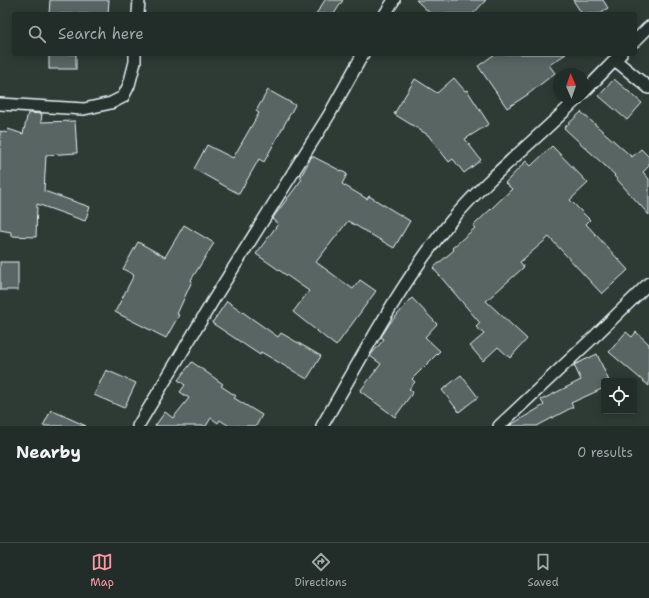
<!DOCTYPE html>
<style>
:root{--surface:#222c28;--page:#2e3834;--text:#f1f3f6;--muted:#a2a7a8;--line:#3f4845;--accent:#ff9aa2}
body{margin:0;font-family:"Shantell Sans",sans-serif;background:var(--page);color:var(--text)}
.controls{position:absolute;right:12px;bottom:12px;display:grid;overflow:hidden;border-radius:4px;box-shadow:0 2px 10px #0003}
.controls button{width:36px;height:36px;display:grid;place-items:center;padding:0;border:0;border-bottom:1px solid var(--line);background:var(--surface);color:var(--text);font:20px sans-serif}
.compass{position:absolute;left:553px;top:68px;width:36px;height:36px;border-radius:50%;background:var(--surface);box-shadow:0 2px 10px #0003;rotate:358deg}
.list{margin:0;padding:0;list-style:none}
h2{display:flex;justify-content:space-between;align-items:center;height:52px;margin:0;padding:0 16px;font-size:17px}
h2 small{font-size:13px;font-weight:400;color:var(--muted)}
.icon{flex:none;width:22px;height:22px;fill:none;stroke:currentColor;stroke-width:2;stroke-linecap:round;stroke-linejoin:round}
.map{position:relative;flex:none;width:649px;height:426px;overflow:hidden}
.search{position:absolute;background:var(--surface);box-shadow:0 2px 10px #0003;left:12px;right:12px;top:12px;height:44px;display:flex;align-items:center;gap:10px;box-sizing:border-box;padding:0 14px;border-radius:4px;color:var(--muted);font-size:15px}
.sheet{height:116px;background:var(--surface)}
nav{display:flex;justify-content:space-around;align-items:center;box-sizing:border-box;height:56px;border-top:1px solid var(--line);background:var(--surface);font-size:11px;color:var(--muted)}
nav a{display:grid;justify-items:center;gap:2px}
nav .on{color:var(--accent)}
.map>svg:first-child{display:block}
.building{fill:#596563;stroke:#e8f1f8}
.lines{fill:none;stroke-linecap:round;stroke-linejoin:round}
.street-casing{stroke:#e8f1f8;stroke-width:14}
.street{stroke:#26332d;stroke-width:11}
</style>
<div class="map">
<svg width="649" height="426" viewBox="0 0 649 426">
<rect width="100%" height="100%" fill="#2e3b35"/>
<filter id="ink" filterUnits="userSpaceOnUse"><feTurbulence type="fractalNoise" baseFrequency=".025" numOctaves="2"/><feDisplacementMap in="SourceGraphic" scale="8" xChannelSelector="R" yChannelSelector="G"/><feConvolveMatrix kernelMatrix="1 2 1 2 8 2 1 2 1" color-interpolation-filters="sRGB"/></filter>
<g filter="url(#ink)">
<!-- building -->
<g class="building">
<polygon points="50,0 109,0 108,14 49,14"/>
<polygon points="325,0 343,0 334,14 316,14"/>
<polygon points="416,0 486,0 473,14 431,14"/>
<polygon points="573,0 603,0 608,8 598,14 582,14"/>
<rect x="49" y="54" width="27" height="15"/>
<polygon points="495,54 566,54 549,65 555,73 527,95 507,108 478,66"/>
<polygon points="454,78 465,91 467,90 489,124 465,139 481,160 464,173 453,159 449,162 428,135 394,114 415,79 437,93"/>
<polygon points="614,79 642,103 627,120 599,96"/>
<polygon points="268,90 295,105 264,162 259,159 239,194 194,169 207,145 233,158 259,113 256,111"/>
<polygon points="581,112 632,157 641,149 649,157 649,166 643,172 649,179 649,215 614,176 615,175 564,128"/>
<polygon points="28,113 42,114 41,122 75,121 77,153 46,155 44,191 90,207 85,221 37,204 36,237 11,236 11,232 0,230 0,131 7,133 8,129 23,134"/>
<polygon points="552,146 588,183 570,200 590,220 586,224 628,270 602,294 549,237 520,262 524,267 486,301 527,339 510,358 498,347 483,361 470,346 484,334 476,327 480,323 433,268 454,250 452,248 475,228 473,226 512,189 505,183 526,161 531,166"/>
<polygon points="312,156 347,174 342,184 367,199 369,196 410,221 394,248 348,221 316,262 353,289 360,280 376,291 336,346 293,312 309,291 256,254 278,224 272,219 302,179 300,178"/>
<polygon points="184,225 214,243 191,280 192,281 177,314 179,315 166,338 115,312 134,275 123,269 138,242 165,257"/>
<rect x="0" y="262" width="18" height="28"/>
<polygon points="412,298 437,324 425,337 440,351 412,379 415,382 409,389 413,392 395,417 360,391 381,364 370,356 384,339 381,337 390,323"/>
<polygon points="227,301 278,337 281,333 321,356 307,379 261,352 260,355 212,323"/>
<polygon points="626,332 632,337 636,332 649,344 649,386 609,352"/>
<polygon points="597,354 609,381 604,381 604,388 571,403 573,407 537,426 509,426 544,405 541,400 581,380 574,365"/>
<polygon points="192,362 223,384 221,386 236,396 234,398 262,415 256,426 229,426 220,420 218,423 211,418 206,426 155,426 165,412 173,418 189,398 180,392 185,385 178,380"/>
<polygon points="106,370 136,383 124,408 94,395"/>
<polygon points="461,375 478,397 459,412 442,390"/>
<polygon points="51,410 86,426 43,426"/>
</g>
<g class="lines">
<!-- street casing -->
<g class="street-casing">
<g id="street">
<polyline points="138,14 139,0"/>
<polyline points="385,14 394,0"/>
<polyline points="635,41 649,27"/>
<polyline points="615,60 649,88"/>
<polyline points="583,93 621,54"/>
<polyline points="0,104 84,109 111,103 123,97 129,85 135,62 135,54"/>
<polyline points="138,426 214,299 329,115 363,54"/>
<path d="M 322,426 C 363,356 400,283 451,221 C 489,176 536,140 578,98"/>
<polyline points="499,426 596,335 649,283"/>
</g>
</g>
<!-- street -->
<use href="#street" class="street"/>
</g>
</g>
</svg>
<div class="controls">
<button><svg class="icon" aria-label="locate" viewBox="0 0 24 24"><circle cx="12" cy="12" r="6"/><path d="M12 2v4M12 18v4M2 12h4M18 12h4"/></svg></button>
</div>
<svg class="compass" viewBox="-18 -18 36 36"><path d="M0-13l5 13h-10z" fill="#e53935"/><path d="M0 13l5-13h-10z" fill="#a2a7a8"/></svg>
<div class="search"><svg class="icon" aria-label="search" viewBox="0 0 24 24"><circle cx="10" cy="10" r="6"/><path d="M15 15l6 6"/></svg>Search here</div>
</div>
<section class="sheet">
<h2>Nearby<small>0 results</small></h2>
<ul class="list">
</ul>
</section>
<nav>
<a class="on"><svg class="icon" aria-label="map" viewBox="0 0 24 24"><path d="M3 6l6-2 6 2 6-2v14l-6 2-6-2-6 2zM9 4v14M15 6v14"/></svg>Map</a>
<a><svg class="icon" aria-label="directions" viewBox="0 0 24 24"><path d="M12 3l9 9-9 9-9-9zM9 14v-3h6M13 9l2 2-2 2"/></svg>Directions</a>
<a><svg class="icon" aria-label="saved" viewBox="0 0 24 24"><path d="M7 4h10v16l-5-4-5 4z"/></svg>Saved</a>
</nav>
